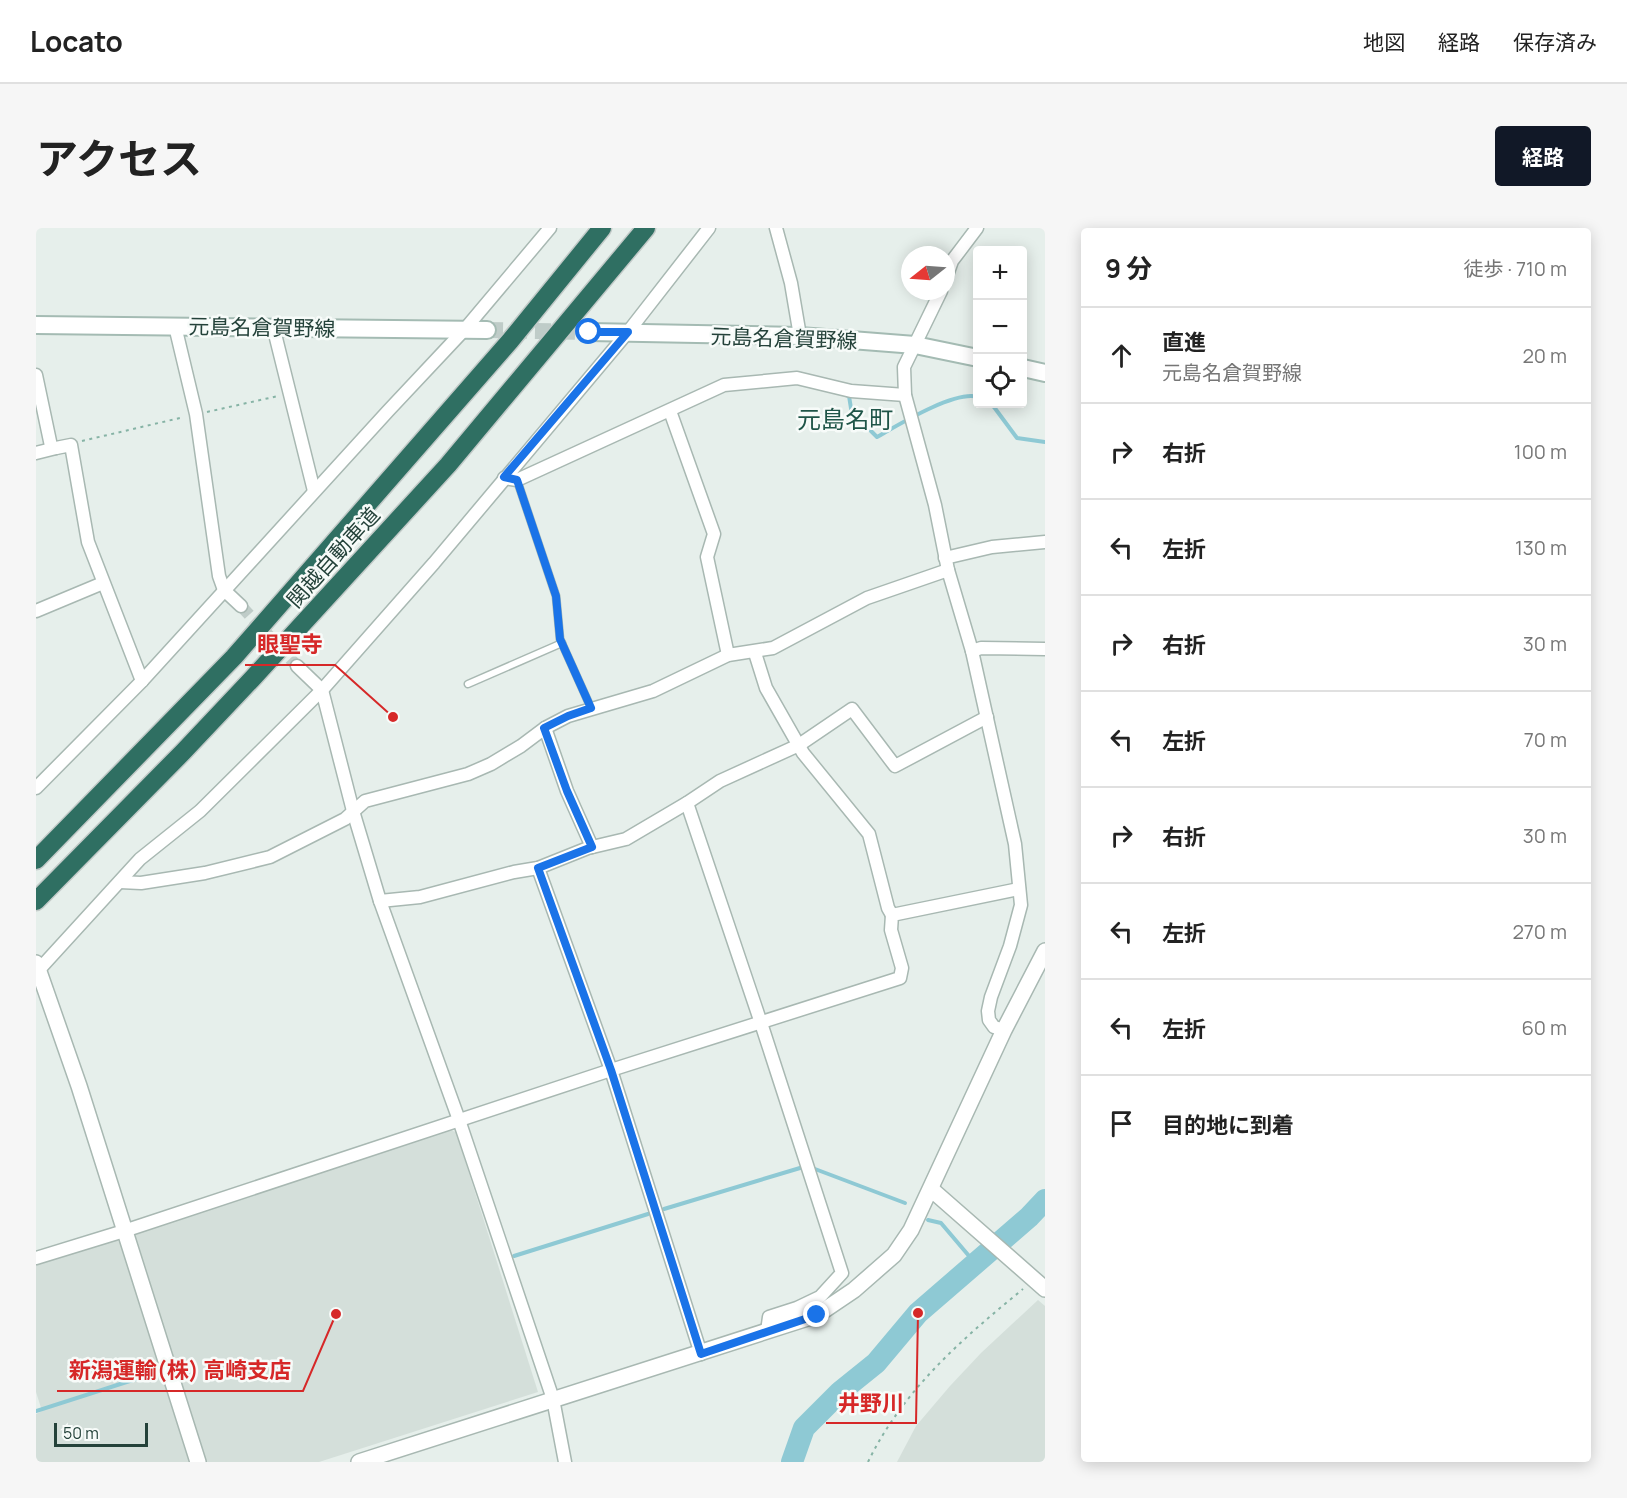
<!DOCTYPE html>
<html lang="ja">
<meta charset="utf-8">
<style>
:root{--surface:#fff;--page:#f6f6f6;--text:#222;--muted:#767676;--line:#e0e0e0;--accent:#111827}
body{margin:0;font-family:Manrope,"Noto Sans JP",sans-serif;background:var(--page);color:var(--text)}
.controls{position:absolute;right:18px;top:18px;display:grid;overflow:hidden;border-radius:6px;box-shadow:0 3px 15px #0003}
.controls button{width:54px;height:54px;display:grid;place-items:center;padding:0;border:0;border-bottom:2px solid var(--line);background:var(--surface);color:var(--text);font:30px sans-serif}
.compass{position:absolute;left:865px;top:18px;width:54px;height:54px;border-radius:50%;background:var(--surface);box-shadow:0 3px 15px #0003;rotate:253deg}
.scale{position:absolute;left:18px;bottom:15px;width:94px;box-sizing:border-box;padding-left:6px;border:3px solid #24423a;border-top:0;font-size:16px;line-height:21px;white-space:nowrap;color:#24423a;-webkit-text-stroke:4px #f7fbf9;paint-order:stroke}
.stop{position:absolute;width:18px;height:18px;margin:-14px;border:4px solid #1a73e8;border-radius:50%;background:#fff}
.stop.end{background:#1a73e8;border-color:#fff;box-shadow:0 2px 6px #0008}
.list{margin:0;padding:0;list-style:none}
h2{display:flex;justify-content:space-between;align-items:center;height:78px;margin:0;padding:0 24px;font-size:26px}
h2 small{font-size:20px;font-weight:400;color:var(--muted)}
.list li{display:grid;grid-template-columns:39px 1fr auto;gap:18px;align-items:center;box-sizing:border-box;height:96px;padding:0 24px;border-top:2px solid var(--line)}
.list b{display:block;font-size:22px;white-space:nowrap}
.list p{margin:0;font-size:20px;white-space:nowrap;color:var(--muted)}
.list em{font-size:20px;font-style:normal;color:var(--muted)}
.icon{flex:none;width:33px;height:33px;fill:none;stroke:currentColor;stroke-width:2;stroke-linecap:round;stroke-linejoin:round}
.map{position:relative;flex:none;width:1009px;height:1234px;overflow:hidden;border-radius:6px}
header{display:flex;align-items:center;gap:36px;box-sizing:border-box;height:84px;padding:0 30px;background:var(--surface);border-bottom:2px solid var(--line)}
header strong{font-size:28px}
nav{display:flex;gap:33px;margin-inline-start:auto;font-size:21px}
.intro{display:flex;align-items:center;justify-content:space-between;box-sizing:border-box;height:144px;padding:0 36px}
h1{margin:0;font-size:42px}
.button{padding:15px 27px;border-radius:6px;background:var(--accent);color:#fff;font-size:21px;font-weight:700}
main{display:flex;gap:36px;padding:0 36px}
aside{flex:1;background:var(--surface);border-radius:6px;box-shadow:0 3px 15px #0003}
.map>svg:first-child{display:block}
.built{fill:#d4dfda}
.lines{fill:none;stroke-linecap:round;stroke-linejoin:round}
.stream{stroke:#8ec9d4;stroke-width:4}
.river{stroke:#8ec9d4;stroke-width:22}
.minor-tunnel{stroke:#bfccc8;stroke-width:12;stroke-dasharray:12 6;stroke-linecap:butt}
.secondary-tunnel{stroke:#bfccc8;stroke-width:16;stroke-dasharray:16 8;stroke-linecap:butt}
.service-casing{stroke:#a8b8b2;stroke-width:9}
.minor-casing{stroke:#a8b8b2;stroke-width:15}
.tertiary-casing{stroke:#a8b8b2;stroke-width:18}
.secondary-casing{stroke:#a4bbb3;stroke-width:20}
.motorway-casing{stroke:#c2cac8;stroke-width:21}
.path{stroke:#86b3a5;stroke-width:2;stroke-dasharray:3 4.5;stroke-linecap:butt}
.service{stroke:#fff;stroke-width:6}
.minor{stroke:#fff;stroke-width:12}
.tertiary{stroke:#fff;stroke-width:15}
.secondary{stroke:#fff;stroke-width:16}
.motorway{stroke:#2f6f62;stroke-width:18}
.route{stroke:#1a73e8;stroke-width:8}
.labels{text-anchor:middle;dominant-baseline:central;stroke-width:5;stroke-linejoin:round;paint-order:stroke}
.street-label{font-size:21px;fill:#24423a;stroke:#f7fbf9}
.quarter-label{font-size:24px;fill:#1f5548;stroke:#f7fbf9}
.leader{fill:none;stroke:#d62828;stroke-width:2}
.callout-dot{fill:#d62828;stroke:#f7fbf9;stroke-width:2}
.callout-label{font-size:22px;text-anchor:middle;font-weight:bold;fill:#d62828;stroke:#f7fbf9;stroke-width:5;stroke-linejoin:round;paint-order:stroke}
</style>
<header>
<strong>Locato</strong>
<nav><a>地図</a><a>経路</a><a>保存済み</a></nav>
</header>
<div class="intro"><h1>アクセス</h1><a class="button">経路</a></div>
<main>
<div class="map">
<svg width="1009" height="1234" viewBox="0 0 1009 1234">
<rect width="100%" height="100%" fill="#e6efeb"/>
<!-- built -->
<g class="built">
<polygon points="414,902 420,904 502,1164 283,1234 170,1234 97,1009 103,1003"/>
<polygon points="79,1011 84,1014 153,1234 0,1234 0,1186 6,1183 0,1164 0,1036"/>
<polygon points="1002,1072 1009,1078 1009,1234 861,1234 880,1198 914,1158 945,1125"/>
</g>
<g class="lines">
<!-- stream -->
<g class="stream">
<path d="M 810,167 L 813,168 L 818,199 L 834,202 L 841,209 C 862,197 919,162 942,169"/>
<polyline points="953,176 958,179 981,210 1009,214"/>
<polyline points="779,941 869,975"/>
<polyline points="628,981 764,940"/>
<polyline points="892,992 905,995 939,1035"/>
<polyline points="478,1028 612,986"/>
<polyline points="0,1183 100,1151"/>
</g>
<!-- river -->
<polyline class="river" points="756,1234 768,1200 804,1164 840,1135 882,1085 993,989 1009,972"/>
<!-- minor-tunnel -->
<polyline class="minor-tunnel" points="205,378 261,438"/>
<!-- secondary-tunnel -->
<polyline class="secondary-tunnel" points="451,102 553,104"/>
<!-- service casing -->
<g class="service-casing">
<g id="service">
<polyline points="481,252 520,368 524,411 555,480"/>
<polyline points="432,456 526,415"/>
</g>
</g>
<!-- minor casing -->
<g class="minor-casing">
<g id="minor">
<polyline points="740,0 755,55 764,108"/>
<polyline points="910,50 916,33 941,0"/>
<polyline points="905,63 868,139 869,167 899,277 912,342 936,423 979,616 985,677 974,718 955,769 952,783 953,792 958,799 968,802"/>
<polyline points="139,98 160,186 183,348 188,362 205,378"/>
<polyline points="237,98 278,263"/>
<polyline points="0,147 15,218 20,220 35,217 52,314 106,453"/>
<polyline points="634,183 678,306 671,329 692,427"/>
<polyline points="0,225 20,220"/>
<polyline points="468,250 481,252 688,157 761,150 815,163 869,167"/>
<polyline points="909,330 956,319 1009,314"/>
<polyline points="0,383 67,355"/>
<polyline points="936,423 945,420 1009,421"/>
<polyline points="719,425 730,460 767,525 833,606 852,680 856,687"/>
<polyline points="261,438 286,462 317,583 344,673 423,892 517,1171 529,1234"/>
<polyline points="509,500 531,563 556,619"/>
<polyline points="0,560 106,453 352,183 429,101 514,0"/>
<polyline points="651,575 725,795 806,1045 784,1069 761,1080 733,1089 731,1103"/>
<polyline points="502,640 575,842 665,1126"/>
<polyline points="84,654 105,655 169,645 234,629 309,591 329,573 432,546 455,536 485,518 509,500 532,488 617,463 692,427 737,420 831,370 912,342"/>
<polyline points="344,673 384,669 478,644 502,640 552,620 590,611 651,575 684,553 763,517 816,481 859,538 951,489"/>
<polyline points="0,745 104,631 164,583 286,462 398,335 592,104 673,0"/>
<polyline points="0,1030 88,1003 575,842 864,750 866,740 855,702 856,687 983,661"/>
</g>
</g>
<!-- tertiary casing -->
<g class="tertiary-casing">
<g id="tertiary">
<polyline points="0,735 43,858 162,1234"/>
<polyline points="895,961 1009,1061"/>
<polyline points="323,1234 781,1087 818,1062 858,1027 875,1002 968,802 1009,723"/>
</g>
</g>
<!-- secondary casing -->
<g class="secondary-casing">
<g id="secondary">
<polyline points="0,97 451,102"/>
<polyline points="553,104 764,108 879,117 942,130"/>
<polyline points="987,140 1009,145"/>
</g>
</g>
<!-- motorway casing -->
<g class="motorway-casing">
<g id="motorway">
<polyline points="0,632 198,429 474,113 566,0"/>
<polyline points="0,673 147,524 216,451 412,237 610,0"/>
</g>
</g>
<!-- path -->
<g class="path">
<polyline points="171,184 242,168"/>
<polyline points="46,213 148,189"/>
<path d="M 832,1234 C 867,1162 926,1111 987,1061"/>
</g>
<!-- service -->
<use href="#service" class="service"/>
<!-- minor -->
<use href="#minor" class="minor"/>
<!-- tertiary -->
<use href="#tertiary" class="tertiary"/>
<!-- secondary -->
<use href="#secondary" class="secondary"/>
<!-- motorway -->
<use href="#motorway" class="motorway"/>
</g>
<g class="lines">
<!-- route -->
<polyline class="route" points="553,104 592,104 468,249 481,252 520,368 524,411 555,480 532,488 508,500 531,563 556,619 502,640 575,842 665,1126 781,1087"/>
</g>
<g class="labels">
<!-- street labels -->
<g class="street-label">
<text transform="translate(226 99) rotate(1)">元島名倉賀野線</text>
<text transform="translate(748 110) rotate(2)">元島名倉賀野線</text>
<text transform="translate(297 329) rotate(-48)">関越自動車道</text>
</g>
<!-- quarter labels -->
<g class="quarter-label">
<text x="809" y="190">元島名町</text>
</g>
</g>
<!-- callouts -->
<path class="leader" d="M357 489L299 437H209M300 1086L267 1163H21M882 1085L880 1195H790"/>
<g class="callout-dot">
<circle cx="357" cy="489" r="6"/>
<circle cx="300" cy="1086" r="6"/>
<circle cx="882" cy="1085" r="6"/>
</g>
<g class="callout-label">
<text x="254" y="424">眼聖寺</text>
<text x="144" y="1150">新潟運輸(株) 高崎支店</text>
<text x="835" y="1183">井野川</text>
</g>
</svg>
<div class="controls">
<button>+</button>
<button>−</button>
<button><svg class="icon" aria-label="locate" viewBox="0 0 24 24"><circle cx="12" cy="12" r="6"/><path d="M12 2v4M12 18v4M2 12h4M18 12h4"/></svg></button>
</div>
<svg class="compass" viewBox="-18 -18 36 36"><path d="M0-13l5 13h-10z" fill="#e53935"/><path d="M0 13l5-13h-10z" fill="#767676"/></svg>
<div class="scale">50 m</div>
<div class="stop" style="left:553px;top:104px"></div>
<div class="stop end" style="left:781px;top:1087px"></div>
</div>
<aside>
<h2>9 分<small>徒歩 · 710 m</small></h2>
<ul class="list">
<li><svg class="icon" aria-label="ahead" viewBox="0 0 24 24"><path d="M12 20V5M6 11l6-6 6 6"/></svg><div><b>直進</b><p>元島名倉賀野線</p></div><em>20 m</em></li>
<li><svg class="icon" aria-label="right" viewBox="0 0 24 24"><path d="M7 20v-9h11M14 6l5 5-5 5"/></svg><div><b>右折</b></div><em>100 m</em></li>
<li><svg class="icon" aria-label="left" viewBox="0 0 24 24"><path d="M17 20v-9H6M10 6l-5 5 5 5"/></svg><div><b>左折</b></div><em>130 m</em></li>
<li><svg class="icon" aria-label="right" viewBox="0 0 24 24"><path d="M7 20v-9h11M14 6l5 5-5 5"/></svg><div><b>右折</b></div><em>30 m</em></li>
<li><svg class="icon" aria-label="left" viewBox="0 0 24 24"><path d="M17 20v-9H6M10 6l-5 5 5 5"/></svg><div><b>左折</b></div><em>70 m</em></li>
<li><svg class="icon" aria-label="right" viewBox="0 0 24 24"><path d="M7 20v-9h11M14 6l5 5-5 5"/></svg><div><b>右折</b></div><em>30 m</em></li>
<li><svg class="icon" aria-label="left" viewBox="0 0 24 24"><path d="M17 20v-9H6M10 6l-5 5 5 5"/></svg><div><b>左折</b></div><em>270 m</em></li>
<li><svg class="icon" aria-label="left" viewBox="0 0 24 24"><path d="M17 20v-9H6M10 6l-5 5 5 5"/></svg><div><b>左折</b></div><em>60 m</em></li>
<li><svg class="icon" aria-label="arrive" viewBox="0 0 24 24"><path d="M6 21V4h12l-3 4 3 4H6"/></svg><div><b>目的地に到着</b></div></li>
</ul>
</aside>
</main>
